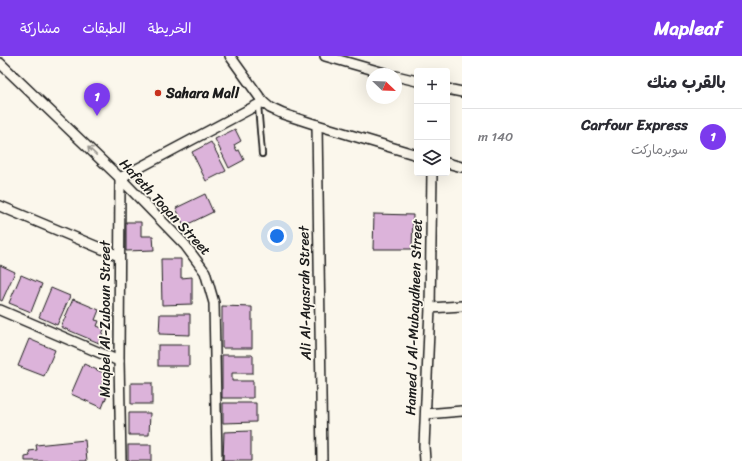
<!DOCTYPE html>
<html lang="ar">
<meta charset="utf-8">
<style>
:root{--surface:#fff;--page:#f2f2f3;--text:#2b2b33;--muted:#7c7c81;--line:#e1e1e2;--accent:#7c3aed}
body{margin:0;font-family:Sriracha,"Playpen Sans Arabic",sans-serif;background:var(--page);color:var(--text);direction:rtl}
.controls{position:absolute;right:12px;top:12px;display:grid;overflow:hidden;border-radius:4px;box-shadow:0 4px 16px #0002}
.controls button{width:36px;height:36px;display:grid;place-items:center;padding:0;border:0;border-bottom:1px solid var(--line);background:var(--surface);color:var(--text);font:20px sans-serif}
.compass{position:absolute;left:366px;top:12px;width:36px;height:36px;border-radius:50%;background:var(--surface);box-shadow:0 4px 16px #0002;rotate:113deg}
.you{position:absolute;left:277px;top:180px;width:14px;height:14px;margin:-10px;border:3px solid #fff;border-radius:50%;background:#1a73e8;box-shadow:0 0 0 6px #1a73e833}
.badge{display:grid;place-items:center;width:26px;height:26px;border-radius:50%;background:var(--accent);color:#fff;font-size:13px;font-weight:700}
.pin{position:absolute;translate:-50% -33px;filter:drop-shadow(0 1px 2px #0008)}
.pin::after{content:'';position:absolute;top:21px;width:14px;height:12px;background:inherit;clip-path:polygon(0 0,100% 0,50% 100%)}
.list{margin:0;padding:0;list-style:none}
h2{display:flex;justify-content:space-between;align-items:center;height:52px;margin:0;padding:0 16px;font-size:17px}
h2 small{font-size:13px;font-weight:400;color:var(--muted)}
.list li{display:grid;grid-template-columns:26px 1fr auto;gap:12px;align-items:center;box-sizing:border-box;height:56px;padding:0 16px;border-top:1px solid var(--line)}
.list b{display:block;font-size:15px;white-space:nowrap}
.list p{margin:0;font-size:13px;white-space:nowrap;color:var(--muted)}
.list em{font-size:13px;font-style:normal;color:var(--muted)}
.icon{flex:none;width:22px;height:22px;fill:none;stroke:currentColor;stroke-width:2;stroke-linecap:round;stroke-linejoin:round}
.map{position:relative;flex:none;width:462px;height:405px;overflow:hidden;direction:ltr}
header{display:flex;align-items:center;gap:24px;box-sizing:border-box;height:56px;padding:0 20px;background:var(--accent);color:#fff}
header strong{font-size:19px}
nav{display:flex;gap:22px;margin-inline-start:auto;font-size:14px}
main{display:flex}
aside{flex:1;background:var(--surface)}
.map>svg:first-child{display:block}
.building{fill:#dcb3da;stroke:#1c1c1c}
.lines{fill:none;stroke-linecap:round;stroke-linejoin:round}
.service-casing{stroke:#1c1c1c;stroke-width:8}
.minor-casing{stroke:#1c1c1c;stroke-width:12}
.service{stroke:#fbf7ec;stroke-width:4.5}
.minor{stroke:#fbf7ec;stroke-width:9}
.oneway{stroke:#97948e}
.poi-dot{fill:#c8321e;stroke:#fbf7ec;stroke-width:1.5}
.labels{text-anchor:middle;dominant-baseline:central;stroke-width:3.5;stroke-linejoin:round;paint-order:stroke}
.poi-label{font-size:14px;font-weight:bold;fill:#1c1c1c;stroke:#fbf7ec;text-anchor:start}
.street-label{font-size:14px;fill:#1c1c1c;stroke:#fbf7ec}
</style>
<header>
<strong>Mapleaf</strong>
<nav><a>الخريطة</a><a>الطبقات</a><a>مشاركة</a></nav>
</header>
<main>
<aside>
<h2>بالقرب منك<small></small></h2>
<ul class="list">
<li><span class="badge">1</span><div><b>Carfour Express</b><p>سوبرماركت</p></div><em>140 m</em></li>
</ul>
</aside>
<div class="map">
<svg width="462" height="405" viewBox="0 0 462 405">
<rect width="100%" height="100%" fill="#fbf7ec"/>
<filter id="ink" filterUnits="userSpaceOnUse"><feTurbulence type="fractalNoise" baseFrequency=".025" numOctaves="2"/><feDisplacementMap in="SourceGraphic" scale="8" xChannelSelector="R" yChannelSelector="G"/><feConvolveMatrix kernelMatrix="1 2 1 2 8 2 1 2 1" color-interpolation-filters="sRGB"/></filter>
<g filter="url(#ink)">
<!-- building -->
<g class="building">
<polygon points="235,73 241,85 234,89 237,95 239,94 244,104 229,112 215,83"/>
<polygon points="211,86 226,115 206,125 192,96"/>
<polygon points="205,138 213,156 184,170 176,152"/>
<polygon points="374,158 413,159 412,193 373,193"/>
<polygon points="126,166 141,166 141,180 153,180 154,194 126,195"/>
<polygon points="161,203 181,203 181,222 192,221 192,248 162,249"/>
<polygon points="0,209 15,216 2,245 0,244"/>
<polygon points="21,219 42,228 31,256 9,247"/>
<polygon points="51,232 70,240 57,269 39,261"/>
<polygon points="73,243 99,254 95,264 99,265 97,270 104,273 99,287 61,271"/>
<polygon points="222,250 252,251 252,292 222,292"/>
<polygon points="160,258 190,258 190,279 159,278"/>
<polygon points="29,283 55,294 44,320 18,310"/>
<rect x="158" y="289" width="31" height="21"/>
<polygon points="222,299 253,299 253,317 232,317 232,325 253,325 253,342 222,342"/>
<polygon points="84,308 106,318 100,333 108,337 102,352 71,338"/>
<rect x="131" y="327" width="21" height="21"/>
<polygon points="223,347 256,347 256,366 223,367"/>
<polygon points="129,357 150,357 149,379 129,379"/>
<polygon points="251,375 251,405 223,405 224,376"/>
<polygon points="85,384 87,405 25,405 25,401 30,400 29,395 37,394 36,389"/>
<rect x="128" y="389" width="23" height="16"/>
</g>
<g class="lines">
<!-- service casing -->
<g class="service-casing">
<polyline id="service" points="258,49 262,98"/>
</g>
<!-- minor casing -->
<g class="minor-casing">
<g id="minor">
<polyline points="230,0 263,46 270,52 283,58 317,69 417,99"/>
<polyline points="325,0 388,18"/>
<polyline points="0,7 120,122 185,189 205,216 214,247 217,405"/>
<polyline points="396,20 417,25"/>
<polyline points="447,33 462,36"/>
<polyline points="317,69 322,405"/>
<polyline points="447,107 462,111"/>
<polyline points="120,122 119,305 121,405"/>
<polyline points="120,122 263,46"/>
<polyline points="0,150 119,200"/>
<polyline points="430,252 462,250"/>
<polyline points="0,254 119,305"/>
<polyline points="426,358 462,355"/>
<polyline points="425,405 424,390 430,252 432,117"/>
</g>
</g>
<!-- service -->
<use href="#service" class="service"/>
<!-- minor -->
<use href="#minor" class="minor"/>
</g>
<!-- one-way arrows -->
<defs><path id="oneway-shaft" d="M-6 0H5M1.5-3L5.5 0L1.5 3" fill="none" stroke-width="1.6" stroke-linecap="round" stroke-linejoin="round"/></defs>
<use class="oneway" href="#oneway-shaft" transform="translate(92 95) rotate(-136)"/>
</g>
<!-- markers -->
<circle class="poi-dot" cx="158" cy="37" r="4"/>
<g class="labels">
<!-- poi labels -->
<g class="poi-label">
<text x="166" y="37">Sahara Mall</text>
</g>
<!-- street labels -->
<g class="street-label">
<text transform="translate(165 151) rotate(47)">Hafeth Toqan Street</text>
<text transform="translate(305 237) rotate(-91)">Ali Al-Ayasrah Street</text>
<text transform="translate(414 261) rotate(-88)">Hamed J Al-Mubaydheen Street</text>
<text transform="translate(105 263) rotate(-90)">Muqbel Al-Zuboun Street</text>
</g>
</g>
</svg>
<div class="controls">
<button>+</button>
<button>−</button>
<button><svg class="icon" aria-label="layers" viewBox="0 0 24 24"><path d="M12 4l9 5-9 5-9-5zM3 14l9 5 9-5"/></svg></button>
</div>
<svg class="compass" viewBox="-18 -18 36 36"><path d="M0-13l5 13h-10z" fill="#e53935"/><path d="M0 13l5-13h-10z" fill="#7c7c81"/></svg>
<div class="you"></div>
<div class="pin badge" style="left:97px;top:60px">1</div>
</div>
</main>
